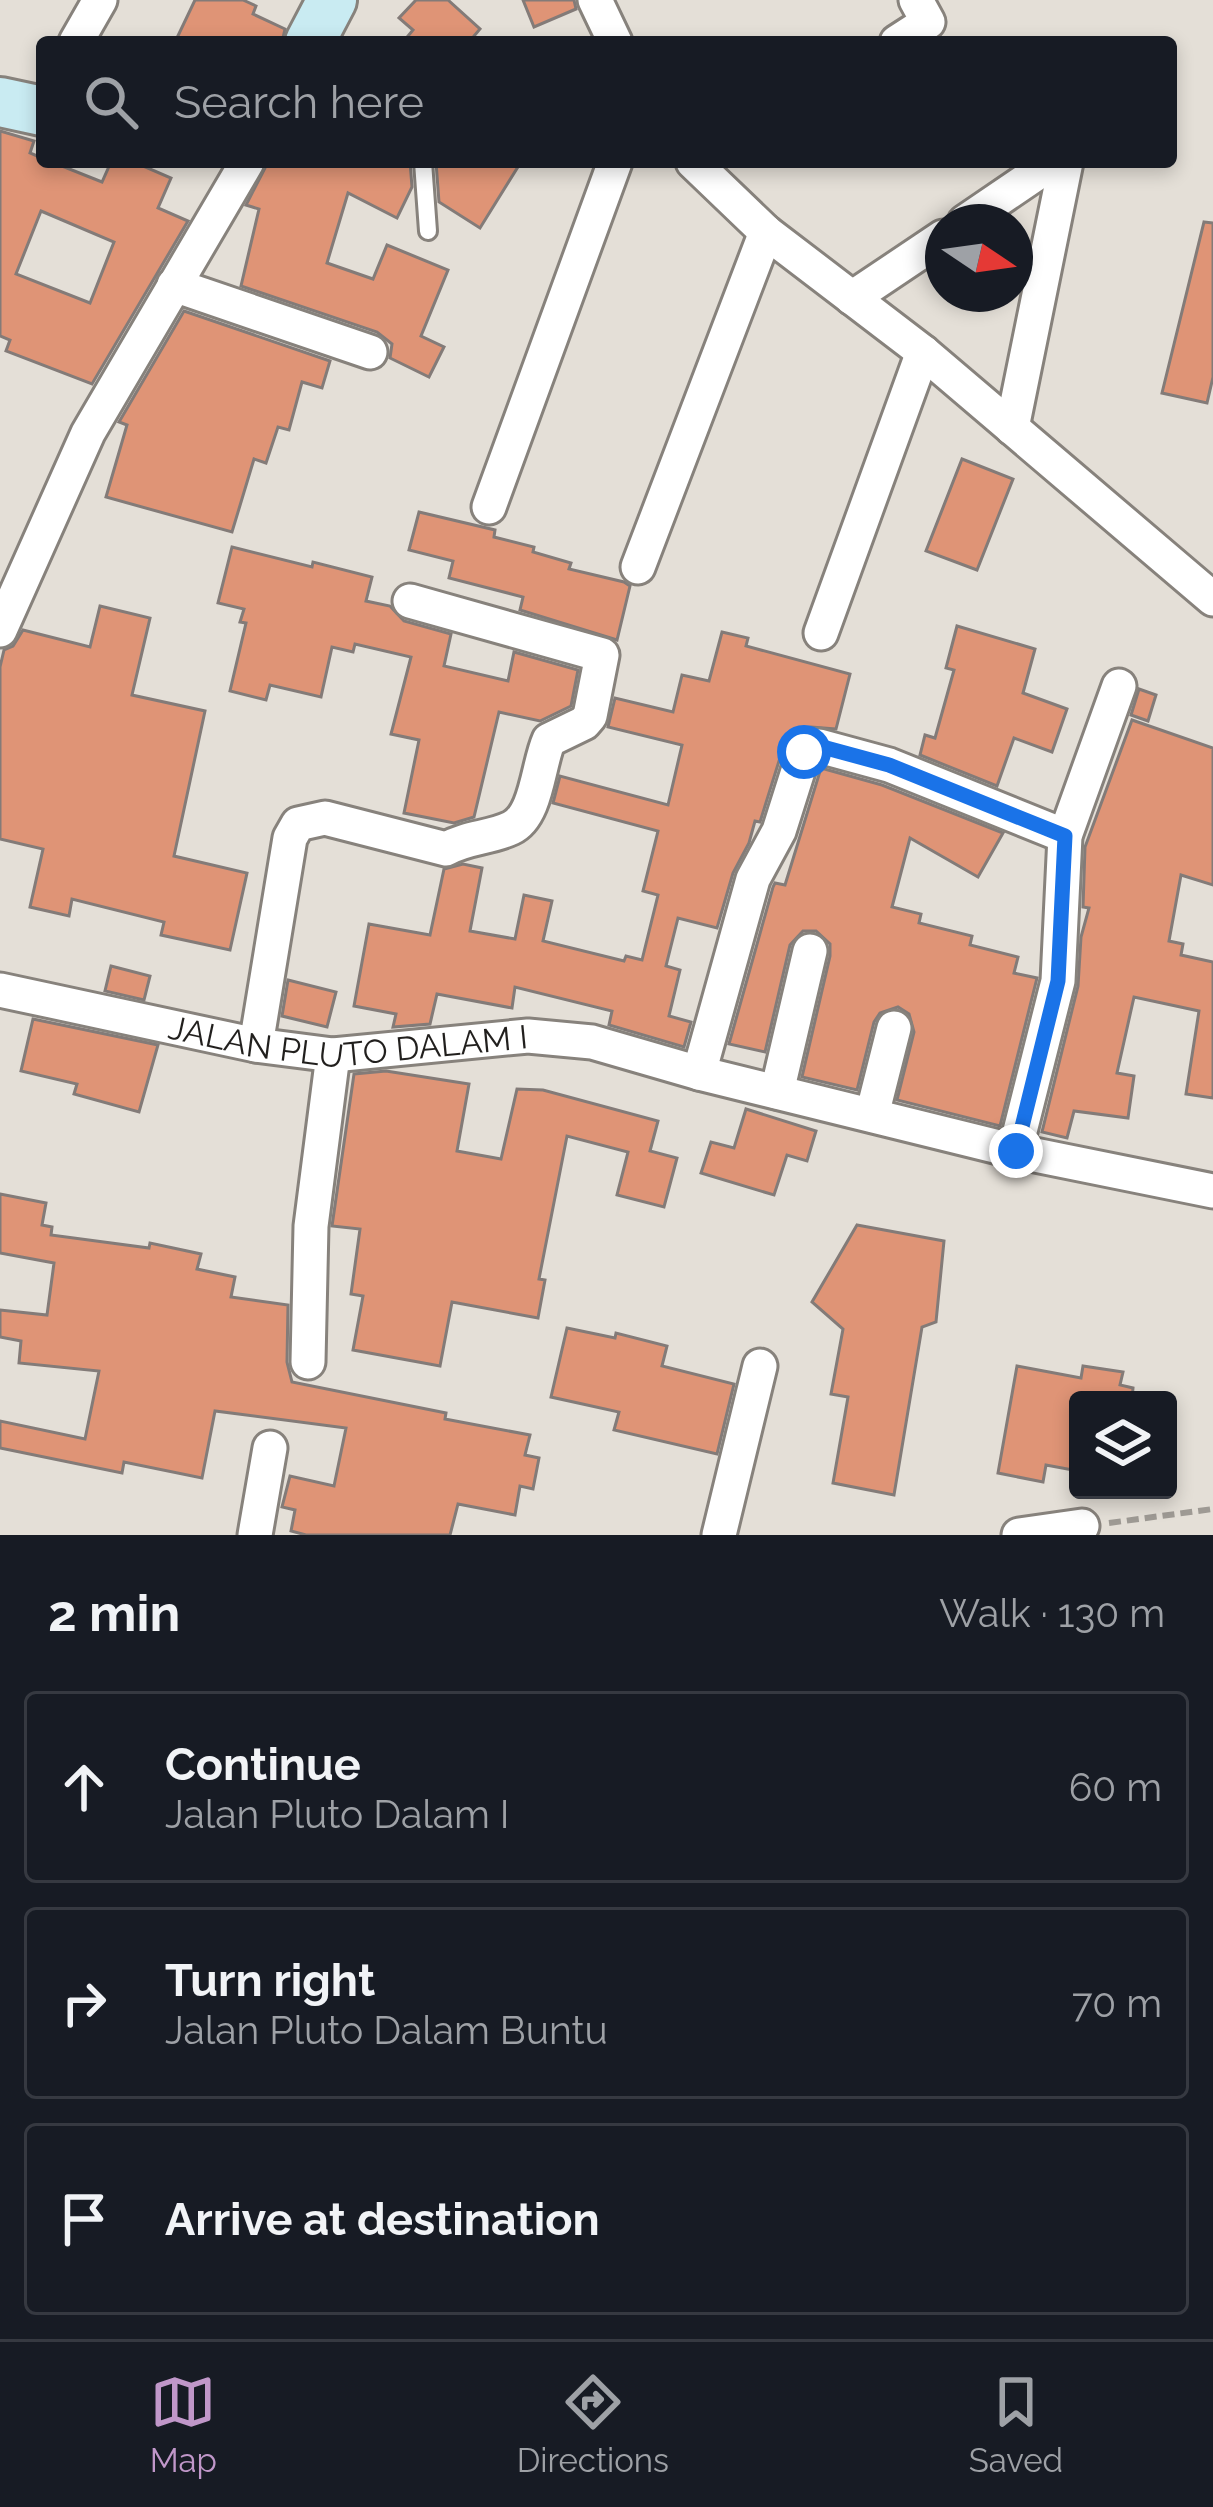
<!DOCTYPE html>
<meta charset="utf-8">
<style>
:root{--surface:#171b24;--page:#20242c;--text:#f1f3f6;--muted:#9ea1a6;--line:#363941;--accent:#c097c9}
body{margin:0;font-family:Raleway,sans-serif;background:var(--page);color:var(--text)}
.controls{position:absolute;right:36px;bottom:36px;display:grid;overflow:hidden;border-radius:12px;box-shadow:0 6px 18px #0003}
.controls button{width:108px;height:108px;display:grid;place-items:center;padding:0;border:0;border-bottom:3px solid var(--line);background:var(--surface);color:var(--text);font:60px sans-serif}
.compass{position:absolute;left:925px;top:204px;width:108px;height:108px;border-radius:50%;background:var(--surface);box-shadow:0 6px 18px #0003;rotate:103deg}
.stop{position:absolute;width:36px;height:36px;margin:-27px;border:9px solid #1a73e8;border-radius:50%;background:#fff}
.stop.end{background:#1a73e8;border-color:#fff;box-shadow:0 3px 12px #0008}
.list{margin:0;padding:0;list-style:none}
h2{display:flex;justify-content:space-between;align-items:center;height:156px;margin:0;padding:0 48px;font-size:51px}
h2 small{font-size:39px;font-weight:400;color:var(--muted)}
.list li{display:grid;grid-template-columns:78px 1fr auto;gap:36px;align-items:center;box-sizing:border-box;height:192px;margin:0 24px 24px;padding:0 24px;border:3px solid var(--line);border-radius:12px}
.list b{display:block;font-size:45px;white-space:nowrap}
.list p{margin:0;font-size:39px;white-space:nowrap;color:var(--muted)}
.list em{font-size:39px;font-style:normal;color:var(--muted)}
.icon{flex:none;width:66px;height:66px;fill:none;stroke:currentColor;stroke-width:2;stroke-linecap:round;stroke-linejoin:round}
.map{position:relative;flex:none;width:1213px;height:1535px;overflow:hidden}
.search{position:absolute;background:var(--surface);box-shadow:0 6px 18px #0003;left:36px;right:36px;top:36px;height:132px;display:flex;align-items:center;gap:30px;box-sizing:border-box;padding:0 42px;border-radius:12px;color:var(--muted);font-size:45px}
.sheet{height:804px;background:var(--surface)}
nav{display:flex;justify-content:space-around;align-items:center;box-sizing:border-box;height:168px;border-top:3px solid var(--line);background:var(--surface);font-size:33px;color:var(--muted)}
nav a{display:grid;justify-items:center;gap:6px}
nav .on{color:var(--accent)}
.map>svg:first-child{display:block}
.building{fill:#df9476;stroke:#837b78;stroke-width:3;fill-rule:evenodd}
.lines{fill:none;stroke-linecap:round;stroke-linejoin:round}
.lane-casing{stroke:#87827c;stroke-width:22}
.street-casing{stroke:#87827c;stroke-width:39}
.secondary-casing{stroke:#87827c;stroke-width:54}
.path{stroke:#9e9a94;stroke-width:6;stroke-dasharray:12 6;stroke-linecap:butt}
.lane{stroke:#fff;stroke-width:16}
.street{stroke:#fff;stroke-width:33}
.secondary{stroke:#c9ebf2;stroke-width:48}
.route{stroke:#1a73e8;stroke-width:15}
.labels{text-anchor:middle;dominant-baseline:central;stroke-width:12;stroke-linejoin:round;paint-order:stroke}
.street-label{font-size:33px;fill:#211f1d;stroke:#f1ece4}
</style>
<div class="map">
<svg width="1213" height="1535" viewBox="0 0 1213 1535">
<rect width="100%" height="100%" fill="#e4dfd7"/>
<!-- building -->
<g class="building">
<polygon points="195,0 243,0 256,6 253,14 285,29 282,42 175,42"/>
<polygon points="416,0 448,0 480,29 469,42 403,42 413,30 399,18"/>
<polygon points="523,0 574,0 576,9 534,27"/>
<path d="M 0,131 L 34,141 L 30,153 L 42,158 L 42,162 L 52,162 L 102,182 L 111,162 L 134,162 L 171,178 L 158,208 L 188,221 L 92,384 L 6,351 L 10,340 L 0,336 ZM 41,211 L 114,242 L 90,303 L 16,274 Z"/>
<polygon points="268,162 410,162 412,187 397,218 348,193 327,263 373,279 387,245 448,270 421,336 444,347 429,377 390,358 392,344 377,332 241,286 259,209 246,205"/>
<polygon points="436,162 521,162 480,228 439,202"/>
<polygon points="1204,222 1213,223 1213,377 1207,403 1162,393"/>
<polygon points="184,311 330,361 322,388 302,382 289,430 278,427 266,463 254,459 232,532 106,497 127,425 119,422"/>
<polygon points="962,459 1013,479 977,570 926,551"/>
<polygon points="419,512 495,530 494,537 534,547 533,552 571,563 569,569 624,582 630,586 617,640 520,610 523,597 449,578 453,561 409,550"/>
<polygon points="232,547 312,567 313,562 372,577 366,601 390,606 404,621 451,634 444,666 508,681 514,652 578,670 571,706 540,721 499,712 474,817 454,823 404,813 419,740 391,734 411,657 355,644 353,652 332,647 321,697 270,685 266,700 230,691 246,623 240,622 244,609 218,603"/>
<polygon points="100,606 150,618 132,695 205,711 174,856 247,873 230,950 161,935 164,922 72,899 69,916 30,907 43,849 0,839 0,667 4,650 13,646 23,630 90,647"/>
<polygon points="957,626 1035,649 1023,693 1067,709 1052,752 1014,738 997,786 920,755 925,735 935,738 954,670 946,668"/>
<polygon points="722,632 748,638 746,646 850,674 836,729 811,727 795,733 784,745 760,822 755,821 749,843 733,873 717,928 678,918 666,966 680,970 669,1016 691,1022 684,1047 609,1025 612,1011 515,987 512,1008 437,994 430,1024 393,1027 396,1014 354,1006 369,924 430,935 444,869 463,864 482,868 470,931 515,939 524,895 552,901 543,941 624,961 626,956 642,960 658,895 643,891 658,831 553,803 560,776 668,805 682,745 608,727 615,698 673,712 682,675 709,681"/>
<polygon points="1139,689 1156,695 1148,721 1131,715"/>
<polygon points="1132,720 1213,748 1213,885 1181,875 1169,941 1183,944 1181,955 1213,962 1213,1098 1186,1094 1199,1011 1134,997 1117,1073 1134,1076 1128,1118 1074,1111 1067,1138 1042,1132 1078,986 1081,937 1089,908 1083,907 1085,847"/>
<polygon points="821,768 882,785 1003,833 978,877 910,838 892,907 921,914 919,923 972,936 970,945 1018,957 1014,973 1037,978 1000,1126 897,1100 914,1032 909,1014 898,1007 880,1013 874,1022 857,1090 802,1077 830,956 830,944 816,931 803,931 790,945 765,1052 729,1044 773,887 775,883 785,885"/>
<polygon points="111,966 150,976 144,1000 105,991"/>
<polygon points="288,980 336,992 327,1027 282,1016"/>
<polygon points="33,1019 158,1045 139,1112 74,1094 77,1084 21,1071"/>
<polygon points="386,1071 469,1084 457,1151 501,1159 517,1089 543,1090 658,1121 650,1151 677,1158 664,1207 617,1195 628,1152 567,1136 539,1279 545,1280 538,1318 452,1302 440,1366 353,1350 363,1296 351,1294 360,1229 332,1226 354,1074"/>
<polygon points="746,1109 816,1131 807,1161 787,1155 774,1195 701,1173 711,1142 734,1148"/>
<polygon points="0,1194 46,1203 42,1225 52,1227 51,1235 149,1248 150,1243 201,1254 197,1269 235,1277 231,1297 288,1305 287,1362 292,1382 446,1413 445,1419 530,1435 525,1455 539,1458 533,1489 520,1486 515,1515 458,1504 450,1535 306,1535 291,1531 295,1510 282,1507 290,1476 334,1486 346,1428 215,1411 202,1478 124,1462 122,1473 0,1448 0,1421 85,1439 99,1371 19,1363 21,1341 0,1337 0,1310 47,1315 54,1263 0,1253"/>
<polygon points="857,1225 944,1241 936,1322 922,1327 894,1495 833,1483 848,1397 831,1394 843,1329 812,1302"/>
<polygon points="567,1328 615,1338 616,1333 667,1346 662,1366 734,1384 717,1454 614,1430 619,1412 551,1397"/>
<polygon points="1017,1366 1081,1378 1083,1366 1123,1372 1120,1385 1133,1388 1132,1400 1078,1400 1078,1471 1046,1465 1043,1482 998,1473"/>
</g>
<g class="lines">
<!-- lane casing -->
<g class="lane-casing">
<polyline id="lane" points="423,162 428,231"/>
</g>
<!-- street casing -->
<g class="street-casing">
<g id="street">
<polyline points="595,0 615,42"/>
<polyline points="76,42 100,0"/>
<polyline points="897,42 928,22 916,0"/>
<polyline points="693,162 766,232 923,352 1213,599"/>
<polyline points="965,222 1053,162"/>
<polyline points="174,285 370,352"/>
<polyline points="852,298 943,237"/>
<polyline points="1012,428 1066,162"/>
<polyline points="489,507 615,162"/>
<polyline points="638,567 766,232"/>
<polyline points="0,630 88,433 247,162"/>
<polyline points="821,633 923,352"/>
<path id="s1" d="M 0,990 L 256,1045 L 333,1055 L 528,1036 L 592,1042 L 699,1073 L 1015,1151 L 1213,1191"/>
<path d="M 256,1045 L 290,838 L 298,824 L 325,818 L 446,849 C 467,837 490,838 511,828 C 537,816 538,764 549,740 L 584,723 L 590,716 L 602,655 L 410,601"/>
<polyline points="699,1073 753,879 779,831 804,752 819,746 889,765 1065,836"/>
<polyline points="777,1092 810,951"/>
<polyline points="872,1115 894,1028"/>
<polyline points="1015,1151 1058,981 1065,836 1119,686"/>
<polyline points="308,1362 311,1226 333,1055"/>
<polyline points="255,1535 270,1448"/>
<polyline points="719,1535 760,1366"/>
<polyline points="1019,1535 1082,1526"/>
</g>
</g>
<!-- secondary casing -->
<g class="secondary-casing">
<g id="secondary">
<polyline points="310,42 332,0"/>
<polyline points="0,102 42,111"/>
</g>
</g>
<!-- path -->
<polyline class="path" points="1109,1523 1213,1509"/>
<!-- lane -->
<use href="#lane" class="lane"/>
<!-- street -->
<use href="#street" class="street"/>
<!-- secondary -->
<use href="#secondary" class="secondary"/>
</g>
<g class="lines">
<!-- route -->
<polyline class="route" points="804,752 819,746 889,765 1065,836 1058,981 1016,1151"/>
</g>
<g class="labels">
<!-- street labels -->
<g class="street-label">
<text stroke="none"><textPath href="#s1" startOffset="354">JALAN PLUTO DALAM I</textPath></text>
</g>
</g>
</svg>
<div class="controls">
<button><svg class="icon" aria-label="layers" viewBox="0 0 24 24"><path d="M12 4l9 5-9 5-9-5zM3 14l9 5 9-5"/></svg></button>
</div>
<svg class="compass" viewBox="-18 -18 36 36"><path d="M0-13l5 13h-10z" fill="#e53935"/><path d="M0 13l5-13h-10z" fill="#9ea1a6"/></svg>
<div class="stop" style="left:804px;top:752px"></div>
<div class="stop end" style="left:1016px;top:1151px"></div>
<div class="search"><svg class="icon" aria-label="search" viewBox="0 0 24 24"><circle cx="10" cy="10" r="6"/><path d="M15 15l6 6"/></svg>Search here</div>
</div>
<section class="sheet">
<h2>2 min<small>Walk · 130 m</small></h2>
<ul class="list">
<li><svg class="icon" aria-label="ahead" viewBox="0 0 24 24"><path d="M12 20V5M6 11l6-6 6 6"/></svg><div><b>Continue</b><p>Jalan Pluto Dalam I</p></div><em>60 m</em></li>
<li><svg class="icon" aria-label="right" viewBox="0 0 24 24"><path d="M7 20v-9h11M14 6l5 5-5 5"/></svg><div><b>Turn right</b><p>Jalan Pluto Dalam Buntu</p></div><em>70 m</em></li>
<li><svg class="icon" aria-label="arrive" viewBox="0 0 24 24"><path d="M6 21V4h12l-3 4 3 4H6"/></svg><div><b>Arrive at destination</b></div></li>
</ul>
</section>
<nav>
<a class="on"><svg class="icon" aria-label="map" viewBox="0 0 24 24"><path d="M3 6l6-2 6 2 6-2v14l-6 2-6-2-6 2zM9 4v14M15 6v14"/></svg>Map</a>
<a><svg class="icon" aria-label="directions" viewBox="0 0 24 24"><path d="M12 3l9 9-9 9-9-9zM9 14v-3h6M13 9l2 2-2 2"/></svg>Directions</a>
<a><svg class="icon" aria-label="saved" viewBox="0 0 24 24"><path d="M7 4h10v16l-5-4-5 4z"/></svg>Saved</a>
</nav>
